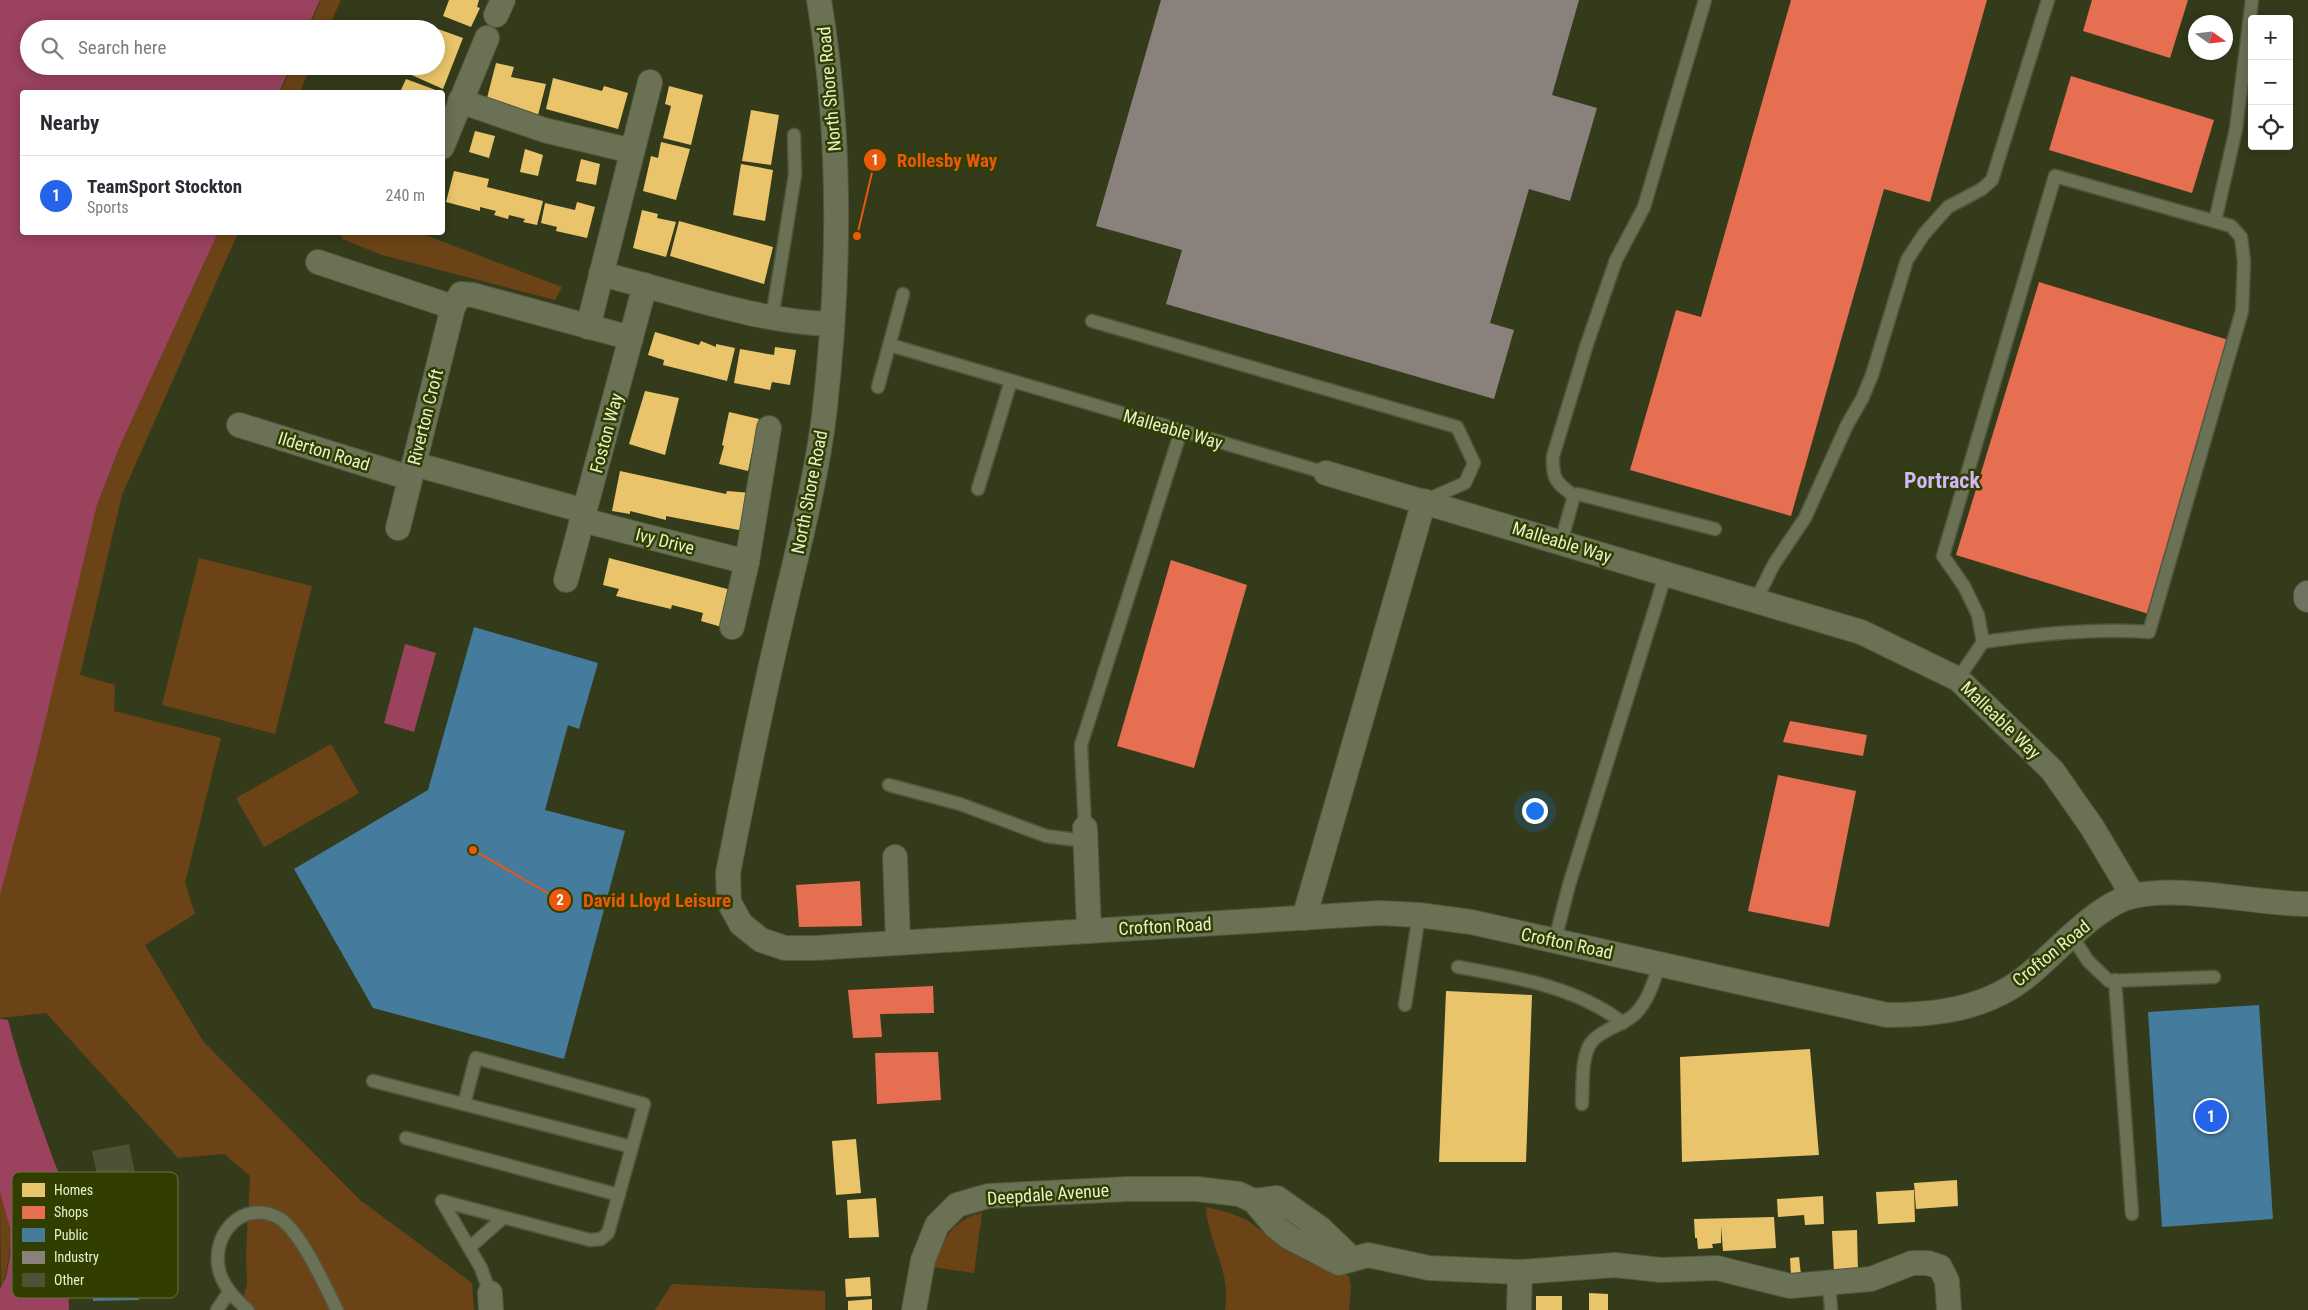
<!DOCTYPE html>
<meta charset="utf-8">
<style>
:root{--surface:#fff;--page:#f2f2f3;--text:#2b2b33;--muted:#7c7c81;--line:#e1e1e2;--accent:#2563eb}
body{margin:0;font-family:"Roboto Condensed",sans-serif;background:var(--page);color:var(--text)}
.controls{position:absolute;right:15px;top:15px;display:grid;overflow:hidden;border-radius:5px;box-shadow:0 2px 12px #0003}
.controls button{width:45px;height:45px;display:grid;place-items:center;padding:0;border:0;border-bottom:1px solid var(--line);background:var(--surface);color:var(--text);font:25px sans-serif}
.compass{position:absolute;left:2188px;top:15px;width:45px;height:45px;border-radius:50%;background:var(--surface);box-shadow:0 2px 12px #0003;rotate:104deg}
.you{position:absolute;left:1534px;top:810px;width:18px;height:18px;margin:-12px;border:4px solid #fff;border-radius:50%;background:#1a73e8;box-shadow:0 0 0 8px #1a73e833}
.badge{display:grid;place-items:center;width:32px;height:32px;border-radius:50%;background:var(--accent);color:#fff;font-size:16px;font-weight:700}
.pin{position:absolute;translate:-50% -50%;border:2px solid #fff;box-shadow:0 1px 5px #0006}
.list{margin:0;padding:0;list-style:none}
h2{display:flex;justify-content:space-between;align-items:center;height:65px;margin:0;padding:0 20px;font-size:21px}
h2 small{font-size:16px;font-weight:400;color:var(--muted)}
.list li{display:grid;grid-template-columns:32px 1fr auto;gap:15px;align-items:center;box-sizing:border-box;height:80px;padding:0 20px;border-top:1px solid var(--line)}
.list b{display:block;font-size:19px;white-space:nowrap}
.list p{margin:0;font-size:16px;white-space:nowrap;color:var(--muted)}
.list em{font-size:16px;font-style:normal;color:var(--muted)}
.icon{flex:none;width:28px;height:28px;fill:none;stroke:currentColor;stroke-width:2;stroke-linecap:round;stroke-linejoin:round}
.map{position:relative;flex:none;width:2308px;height:1310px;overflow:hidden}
.search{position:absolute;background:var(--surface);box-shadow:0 2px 12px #0003;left:20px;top:20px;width:425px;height:55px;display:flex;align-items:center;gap:12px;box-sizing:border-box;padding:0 18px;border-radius:28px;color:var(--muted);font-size:19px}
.panel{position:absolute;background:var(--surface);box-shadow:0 2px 12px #0003;left:20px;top:90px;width:425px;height:145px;border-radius:5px}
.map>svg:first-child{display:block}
.green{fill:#6b4316}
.water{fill:#9a425e}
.homes{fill:#e9c46a}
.shops{fill:#e76f51}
.public{fill:#457b9d}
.industry{fill:#8a817c}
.building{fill:#4f5136}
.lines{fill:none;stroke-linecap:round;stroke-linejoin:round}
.lane-casing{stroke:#51573e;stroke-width:15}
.street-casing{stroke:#51573e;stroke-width:26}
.primary-casing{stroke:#51573e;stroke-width:30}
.lane{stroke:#6a7155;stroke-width:12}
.street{stroke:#6a7155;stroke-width:24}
.primary{stroke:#707360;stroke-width:28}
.labels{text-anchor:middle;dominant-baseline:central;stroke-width:5;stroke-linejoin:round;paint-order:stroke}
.street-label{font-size:18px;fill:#e6f1cc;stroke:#323d00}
.district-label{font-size:22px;font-weight:bold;fill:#d0b7fd;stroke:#323d00}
.key{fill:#323d00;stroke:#68733d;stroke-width:1}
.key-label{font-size:14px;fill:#e6f1cc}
.leader{fill:none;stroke:#e8590c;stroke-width:2}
.callout-dot{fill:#e8590c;stroke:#323d00;stroke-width:2}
.mark-label{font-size:15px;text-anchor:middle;font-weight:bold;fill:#fff}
.callout-label{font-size:19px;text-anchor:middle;font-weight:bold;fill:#e8590c;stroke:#323d00;stroke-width:5;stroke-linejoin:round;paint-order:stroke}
</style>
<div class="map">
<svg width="2308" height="1310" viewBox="0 0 2308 1310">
<rect width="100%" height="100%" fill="#343b1b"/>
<!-- green -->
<g class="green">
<polygon points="321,0 341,0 328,29 308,29"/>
<polygon points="292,66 311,66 300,92 280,92"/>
<polygon points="218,233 238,233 122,495 80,675 115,685 114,711 221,738 185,883 195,914 145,945 203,1041 360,1200 472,1283 474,1310 240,1310 247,1284 246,1255 250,1176 224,1154 178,1158 46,1013 0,1018 0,894 97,505 120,446"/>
<polygon points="341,233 420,233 562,287 555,300 382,255 342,239"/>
<polygon points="199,558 312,586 275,734 162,705"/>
<polygon points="331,744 359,793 264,847 236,798"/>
<path d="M 0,1192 C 14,1223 12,1258 1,1290 Z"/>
<path d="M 1206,1207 L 1230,1213 L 1247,1220 L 1286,1249 L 1310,1263 L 1349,1276 L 1351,1288 L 1349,1310 L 1225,1310 C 1232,1272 1208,1243 1206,1207 Z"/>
<path d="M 982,1213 L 974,1273 L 931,1267 C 941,1243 953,1218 982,1213 Z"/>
<polygon points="672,1284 825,1291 825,1310 655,1310"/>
</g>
<!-- water -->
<g class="water">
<polygon points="0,0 320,0 307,29 29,29 29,66 291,66 279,92 22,92 22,232 218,233 120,446 97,505 36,759 0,895"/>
<polygon points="405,644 436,653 414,732 384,723"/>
<path d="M 0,1019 L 8,1020 C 20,1067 36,1111 52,1156 C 58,1174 68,1187 71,1206 L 66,1208 L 69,1310 L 0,1310 L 0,1289 L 6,1277 L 10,1256 L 10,1228 L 0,1192 Z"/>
</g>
<!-- homes -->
<g class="homes">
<polygon points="449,0 479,0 477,7 480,8 471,27 443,16"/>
<polygon points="427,25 463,38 443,89 407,73 410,66 436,66 436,29 426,29"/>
<polygon points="496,63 514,67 511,77 546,84 537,119 502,110 504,103 487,98"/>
<polygon points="553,78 602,91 604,86 628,93 618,129 546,109"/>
<polygon points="406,79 441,92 400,92"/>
<polygon points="669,86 703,95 691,145 663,138 671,106 665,104"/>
<polygon points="751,110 779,115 771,165 742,161"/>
<polygon points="475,131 495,136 489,158 469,152"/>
<polygon points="661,142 690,149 676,200 643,191 651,156 658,158"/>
<polygon points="525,149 543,155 538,176 520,172"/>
<polygon points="581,159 600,164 596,185 576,181"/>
<polygon points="741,164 773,170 765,221 733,215"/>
<polygon points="454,171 489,179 487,187 543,201 537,225 523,222 525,219 509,215 508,219 494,215 496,211 480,207 480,211 446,202"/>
<polygon points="577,202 595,207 587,238 556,231 557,227 541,223 545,203 575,210"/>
<polygon points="642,210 658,214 657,218 676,222 666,257 633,248"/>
<polygon points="679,221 773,247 764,284 670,256"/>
<polygon points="655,332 699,345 701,341 716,347 716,344 735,348 727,381 663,365 664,360 648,355"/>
<polygon points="775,347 796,350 790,385 772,382 770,390 734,383 740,349 774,355"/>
<polygon points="645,391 679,398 665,455 629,444"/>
<polygon points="729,412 759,419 748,471 719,464 724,446 722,445"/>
<polygon points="620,471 726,494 727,491 751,493 744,531 666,516 666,520 630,511 630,514 612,511"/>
<polygon points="609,558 735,591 725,628 701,621 703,613 672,605 671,609 616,596 619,589 603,585"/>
<polygon points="1446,991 1532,995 1526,1162 1439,1162"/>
<polygon points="1810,1049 1819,1155 1682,1162 1680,1057"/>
<polygon points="856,1139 861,1193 836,1195 832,1141"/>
<polygon points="1957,1180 1958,1206 1916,1209 1914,1183"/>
<polygon points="1914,1190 1915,1222 1878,1224 1876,1192"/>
<polygon points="1823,1196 1824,1224 1805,1225 1804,1215 1778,1217 1777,1199"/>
<polygon points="876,1198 879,1237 849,1238 847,1200"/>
<polygon points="1774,1217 1776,1248 1723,1251 1721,1226 1721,1243 1712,1244 1713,1248 1698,1249 1697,1238 1695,1238 1694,1219"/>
<polygon points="1857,1230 1858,1272 1834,1274 1832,1231"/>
<polygon points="1799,1257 1801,1275 1791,1275 1790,1258"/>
<polygon points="870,1277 871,1296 846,1297 845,1279"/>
<polygon points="1589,1293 1608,1294 1608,1310 1589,1310"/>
<rect x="1536" y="1296" width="26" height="14"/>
<polygon points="872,1299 872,1310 848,1310 848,1301"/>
</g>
<!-- shops -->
<g class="shops">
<polygon points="1791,0 1987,0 1930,202 1884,189 1791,516 1630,470 1676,310 1701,317"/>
<polygon points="2092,0 2188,0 2170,58 2083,31"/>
<polygon points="2071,76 2214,120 2192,193 2049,150"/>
<polygon points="2039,282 2235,342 2152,615 1956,555"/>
<polygon points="1171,560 1247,585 1194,768 1117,746"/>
<polygon points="1790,721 1867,735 1863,756 1783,742"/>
<polygon points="1778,775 1856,791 1829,927 1748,911"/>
<polygon points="860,881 862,926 799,927 796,885"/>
<polygon points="933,986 934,1013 880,1014 882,1037 853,1038 848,990"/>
<polygon points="938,1052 941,1100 877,1104 875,1053"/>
</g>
<!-- public -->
<g class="public">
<polygon points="474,627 598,663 579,729 568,725 545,810 625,831 564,1059 373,1008 294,869 428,790"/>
<polygon points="2259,1005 2273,1219 2162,1227 2148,1012"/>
<polygon points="138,1215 138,1243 144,1243 151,1253 151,1262 145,1271 138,1271 139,1300 93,1301 93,1272 87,1272 80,1266 79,1253 87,1245 93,1245 93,1216"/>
</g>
<!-- industry -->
<polygon class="industry" points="1161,0 1579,0 1552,95 1597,108 1570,201 1529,189 1490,323 1514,330 1494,399 1166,304 1182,250 1096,226"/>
<!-- building -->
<polygon class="building" points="129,1144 139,1193 102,1200 92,1151"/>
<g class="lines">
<!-- lane casing -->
<g class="lane-casing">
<g id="lane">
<polyline points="2215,221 2236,129 2252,0"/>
<polyline points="772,318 795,175 794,135"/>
<polyline points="1092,321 1457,427 1474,463 1465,483 1424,501"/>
<polyline points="890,345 1326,473"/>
<polyline points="878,387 903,294"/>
<polyline points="978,489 1011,381"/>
<path d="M 1574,496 C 1556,482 1552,480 1553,456 L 1587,344 L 1616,260 L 1644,207 L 1705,0"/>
<polyline points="1561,542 1574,496 1578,494 1715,529"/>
<polyline points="1756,600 1774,564 1805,518 1847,425 1862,399 1872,375 1907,260 1924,234 1948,207 1982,189 1992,180 2048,0"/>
<path d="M 1958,679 L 1983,642 L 1978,615 L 1964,586 L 1943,556 L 2055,176 L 2231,226 L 2241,237 L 2244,261 L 2242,311 L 2149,632 C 2094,628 2038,634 1983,642"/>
<polyline points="889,785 960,804 1046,836 1085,841"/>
<polyline points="1085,828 1081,745 1181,431"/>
<polyline points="2072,936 2088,961 2109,981 2214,977"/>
<polyline points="1555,940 1569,885 1666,573"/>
<path d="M 1458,967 C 1515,977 1577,987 1623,1023"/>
<polyline points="2115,980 2132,1214"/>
<polyline points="1405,1005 1419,915"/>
<polyline points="373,1081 632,1147"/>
<path d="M 1582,1104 C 1583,1086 1581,1063 1589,1046 C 1597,1031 1621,1026 1634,1015 C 1648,1002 1654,981 1660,963"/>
<polyline points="406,1138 619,1195"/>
<polyline points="442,1201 590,1240 601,1239 608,1233 644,1104 476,1058 464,1104"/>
<polyline points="442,1201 481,1268 490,1293"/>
<polyline points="469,1248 503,1218"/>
<polyline points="1829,1283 1831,1310"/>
<polyline points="217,1310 229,1292"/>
<path d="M 248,1310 C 236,1300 223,1287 219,1270 C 211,1235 241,1200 277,1217 C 299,1227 326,1288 337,1310"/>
</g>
</g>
<!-- street casing -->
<g class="street-casing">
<g id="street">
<path d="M 819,0 C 842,137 840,279 824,416 C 815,488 795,559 779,630 C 760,710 744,792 728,873 L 729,902 L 741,924 L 761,940 L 785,948 L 815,948 L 1380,913 L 1419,915 L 1471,922 L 1887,1015 C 1940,1015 1990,1008 2032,972 C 2059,949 2099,903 2134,896 C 2185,885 2255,904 2308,904"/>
<polyline points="496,15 503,0"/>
<polyline points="460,101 544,130 632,151"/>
<polyline points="442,147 487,38"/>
<polyline points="318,262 453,307 461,294 473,295 631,338"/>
<path d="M 601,274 C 676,292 755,322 832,324"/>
<polyline points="588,327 650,82"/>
<polyline points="239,425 410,478"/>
<polyline points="414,464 585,511"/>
<polyline points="1326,473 1861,632 1958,679 2052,770 2092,827 2133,896"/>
<polyline points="582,520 747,562"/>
<polyline points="398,528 453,307"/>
<polyline points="566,580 645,285"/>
<polyline points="732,627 747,562 769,428"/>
<polyline points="1085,828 1089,930"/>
<polyline points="895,857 898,942"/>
<polyline points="1304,918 1424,501"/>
<polyline points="1254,1201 1277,1198 1321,1229 1352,1259"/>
<polyline points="490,1293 491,1310"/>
<polyline points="914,1310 923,1260 937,1225 957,1205 988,1196 1128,1189 1197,1189 1239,1194 1254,1201 1276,1227 1289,1237 1339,1263 1368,1255 1429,1268 1520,1272 1615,1265 1661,1270 1717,1268 1790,1286 1871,1279 1912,1263 1928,1263 1940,1267 1947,1281 1949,1310"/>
<polyline points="1519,1310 1520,1272"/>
</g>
</g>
<!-- primary casing -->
<g class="primary-casing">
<polyline id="primary" points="2308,595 2308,598"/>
</g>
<!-- lane -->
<use href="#lane" class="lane"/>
<!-- street -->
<use href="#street" class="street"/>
<!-- primary -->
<use href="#primary" class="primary"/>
</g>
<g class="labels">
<!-- street labels -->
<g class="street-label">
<text transform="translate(829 89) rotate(-95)">North Shore Road</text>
<text transform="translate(425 417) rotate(-76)">Riverton Croft</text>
<text transform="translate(1173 429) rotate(16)">Malleable Way</text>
<text transform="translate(606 433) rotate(-75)">Foston Way</text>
<text transform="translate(324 451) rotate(17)">Ilderton Road</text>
<text transform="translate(809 492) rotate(-79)">North Shore Road</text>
<text transform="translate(665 541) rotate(14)">Ivy Drive</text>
<text transform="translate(1562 542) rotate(17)">Malleable Way</text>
<text transform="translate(2001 720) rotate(44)">Malleable Way</text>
<text transform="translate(1165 926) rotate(-3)">Crofton Road</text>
<text transform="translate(1567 943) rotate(12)">Crofton Road</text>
<text transform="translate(2051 953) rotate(-39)">Crofton Road</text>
<text transform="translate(1048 1194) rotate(-4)">Deepdale Avenue</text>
</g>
<!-- district labels -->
<g class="district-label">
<text x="1942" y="480">Portrack</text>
</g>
</g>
<!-- legend -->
<rect x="12" y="1172" width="166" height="126" rx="8" class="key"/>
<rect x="22" y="1183" width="23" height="14" fill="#e9c46a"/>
<rect x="22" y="1206" width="23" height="13" fill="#e76f51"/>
<rect x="22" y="1228" width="23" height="14" fill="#457b9d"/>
<rect x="22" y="1251" width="23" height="13" fill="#8a817c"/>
<rect x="22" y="1273" width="23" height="14" fill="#4f5136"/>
<g class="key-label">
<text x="54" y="1195">Homes</text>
<text x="54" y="1217">Shops</text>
<text x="54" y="1240">Public</text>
<text x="54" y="1262">Industry</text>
<text x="54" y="1285">Other</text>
</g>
<!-- callouts -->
<path class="leader" d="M857 236L875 160M473 850L560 900"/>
<g class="callout-dot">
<circle cx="857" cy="236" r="5"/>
<circle cx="473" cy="850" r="5"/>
<circle cx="875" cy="160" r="12"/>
<circle cx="560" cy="900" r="12"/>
</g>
<g class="mark-label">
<text x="875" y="165">1</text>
<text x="560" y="905">2</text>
</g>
<g class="callout-label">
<text x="947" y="167">Rollesby Way</text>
<text x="657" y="907">David Lloyd Leisure</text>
</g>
</svg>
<div class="controls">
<button>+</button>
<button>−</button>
<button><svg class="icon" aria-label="locate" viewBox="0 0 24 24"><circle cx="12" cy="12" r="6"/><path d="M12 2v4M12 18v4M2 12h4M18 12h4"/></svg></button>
</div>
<svg class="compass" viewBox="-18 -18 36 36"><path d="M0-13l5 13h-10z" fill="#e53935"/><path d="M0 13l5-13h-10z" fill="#7c7c81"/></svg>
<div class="you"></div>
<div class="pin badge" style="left:2211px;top:1116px">1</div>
<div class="search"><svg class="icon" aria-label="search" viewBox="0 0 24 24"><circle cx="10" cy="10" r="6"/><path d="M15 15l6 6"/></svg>Search here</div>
<section class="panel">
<h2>Nearby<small></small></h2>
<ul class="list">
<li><span class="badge">1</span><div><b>TeamSport Stockton</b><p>Sports</p></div><em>240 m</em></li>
</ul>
</section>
</div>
